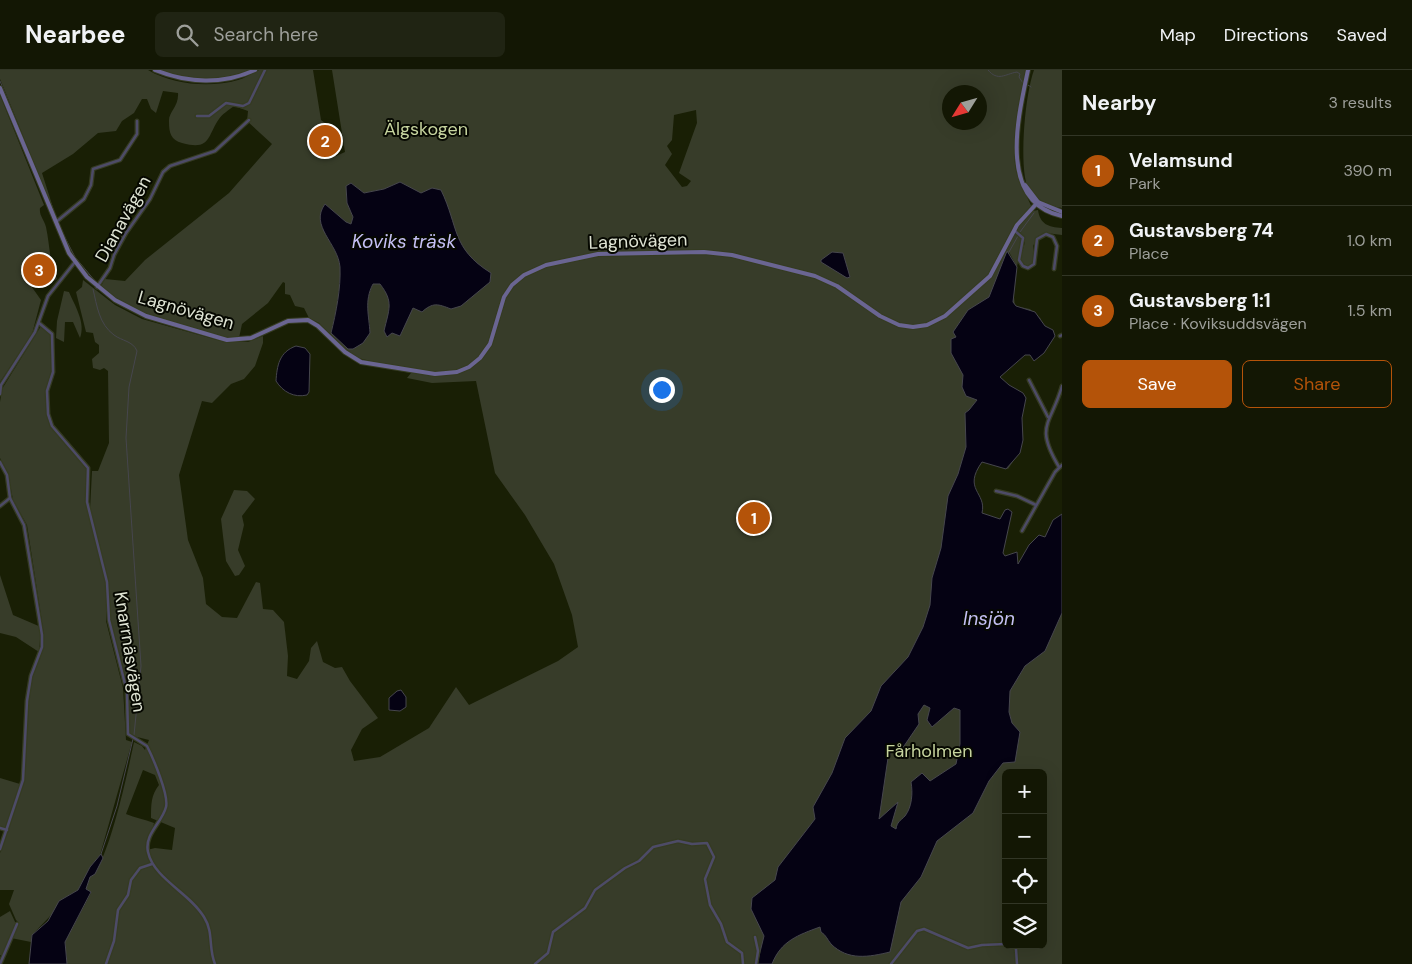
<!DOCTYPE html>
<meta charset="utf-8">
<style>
:root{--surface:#131704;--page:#202413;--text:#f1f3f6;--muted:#9d9f9a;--line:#323626;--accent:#b45309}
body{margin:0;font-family:"DM Sans",sans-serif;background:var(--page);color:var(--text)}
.controls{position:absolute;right:15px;bottom:15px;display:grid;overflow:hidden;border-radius:8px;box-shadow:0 5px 20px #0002}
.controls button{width:45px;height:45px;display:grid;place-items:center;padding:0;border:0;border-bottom:1px solid var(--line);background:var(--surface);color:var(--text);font:25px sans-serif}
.compass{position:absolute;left:942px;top:15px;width:45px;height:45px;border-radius:50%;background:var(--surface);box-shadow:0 5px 20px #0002;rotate:233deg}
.you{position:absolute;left:661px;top:319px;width:18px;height:18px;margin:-12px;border:4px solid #fff;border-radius:50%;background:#1a73e8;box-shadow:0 0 0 8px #1a73e833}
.badge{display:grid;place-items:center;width:32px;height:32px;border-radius:50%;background:var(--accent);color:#fff;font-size:16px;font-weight:700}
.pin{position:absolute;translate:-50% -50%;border:2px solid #fff;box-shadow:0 1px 5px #0006}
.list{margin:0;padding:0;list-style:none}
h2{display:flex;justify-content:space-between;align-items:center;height:65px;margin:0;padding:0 20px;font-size:21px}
h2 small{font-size:16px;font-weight:400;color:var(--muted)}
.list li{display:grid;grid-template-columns:32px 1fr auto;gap:15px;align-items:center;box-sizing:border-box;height:70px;padding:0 20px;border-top:1px solid var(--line)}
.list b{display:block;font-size:19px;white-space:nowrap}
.list p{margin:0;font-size:16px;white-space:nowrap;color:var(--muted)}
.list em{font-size:16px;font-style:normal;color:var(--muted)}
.actions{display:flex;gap:10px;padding:15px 20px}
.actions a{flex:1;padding:11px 0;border:1px solid var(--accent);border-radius:8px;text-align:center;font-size:18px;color:var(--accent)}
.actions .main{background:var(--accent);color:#fff}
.icon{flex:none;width:28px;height:28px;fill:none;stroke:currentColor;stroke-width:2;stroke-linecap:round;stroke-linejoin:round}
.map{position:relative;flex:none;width:1062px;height:894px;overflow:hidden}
header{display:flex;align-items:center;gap:30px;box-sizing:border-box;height:70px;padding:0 25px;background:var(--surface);border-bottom:1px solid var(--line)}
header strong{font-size:24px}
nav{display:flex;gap:28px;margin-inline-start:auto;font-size:18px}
.search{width:350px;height:45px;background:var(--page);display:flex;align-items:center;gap:12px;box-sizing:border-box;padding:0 18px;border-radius:8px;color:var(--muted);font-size:19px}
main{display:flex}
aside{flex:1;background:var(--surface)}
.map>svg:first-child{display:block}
.green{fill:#373c29;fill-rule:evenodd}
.water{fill:#050213;stroke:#46464d;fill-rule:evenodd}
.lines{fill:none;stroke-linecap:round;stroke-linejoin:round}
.stream{stroke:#46464d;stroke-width:1}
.street-casing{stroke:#353b22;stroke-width:5}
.secondary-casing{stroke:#353b22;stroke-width:6}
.street{stroke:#4d4b67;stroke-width:2.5}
.secondary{stroke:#6a6592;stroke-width:4}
.labels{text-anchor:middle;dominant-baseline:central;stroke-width:4;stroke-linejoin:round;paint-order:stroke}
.park-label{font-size:18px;fill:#c6d49e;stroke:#060801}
.street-label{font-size:18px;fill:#dfe4d4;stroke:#060801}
.water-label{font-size:19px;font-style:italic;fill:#c5c0f4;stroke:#060801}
</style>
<header>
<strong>Nearbee</strong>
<div class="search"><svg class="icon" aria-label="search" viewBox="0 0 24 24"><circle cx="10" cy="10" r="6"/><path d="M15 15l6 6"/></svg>Search here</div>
<nav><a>Map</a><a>Directions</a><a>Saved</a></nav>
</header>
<main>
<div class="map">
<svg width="1062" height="894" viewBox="0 0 1062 894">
<rect width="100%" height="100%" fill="#191f05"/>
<!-- green -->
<g class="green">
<path d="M 0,0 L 148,0 C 174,15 210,18 238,10 C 245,8 252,3 259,0 C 275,0 297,0 313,0 L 321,50 L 329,56 L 336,86 L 345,82 L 332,0 L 1027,0 C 1022,29 1010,71 1016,100 C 1018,111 1033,137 1033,141 L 1038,140 C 1040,154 1048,157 1062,158 L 1062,165 L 1046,163 L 1038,166 L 1033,176 L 1033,193 L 1029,196 L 1024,195 L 1020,190 L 1025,172 L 1020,162 L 1018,164 L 1022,171 L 1017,197 L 1009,182 L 1015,236 L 1030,239 L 1041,249 L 994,305 L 1018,384 L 1008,399 L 992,393 L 978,384 L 967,410 L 995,491 L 1021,503 L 1048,478 L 1062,451 L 1062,894 L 67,894 L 65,872 L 91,823 L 85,820 L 90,807 C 108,797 129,696 134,672 L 142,676 L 145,680 L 149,670 L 133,666 L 130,663 L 125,605 L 111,551 L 106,505 L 90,440 L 92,401 L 98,401 L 109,373 L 108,301 L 104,298 L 100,300 L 93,298 L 92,289 L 99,283 L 99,275 L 95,272 L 93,263 L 86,262 L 76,222 L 82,217 L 83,210 L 115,235 L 142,249 L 221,271 L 248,272 L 263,266 L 263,273 L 255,296 L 244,309 L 231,314 L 212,333 L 202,331 L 179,405 L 188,470 L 203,508 L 206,534 L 222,547 L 237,548 L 256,512 L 260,513 L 263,539 L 273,540 L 284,552 L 288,586 L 287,606 L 297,609 L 309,591 L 311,578 L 317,571 L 323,592 L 335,598 L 342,597 L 350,611 L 378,648 L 362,659 L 351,680 L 354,691 L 380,687 L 429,658 L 456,617 L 469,635 L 558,591 L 578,577 L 572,545 L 554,494 L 525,445 L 495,403 L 476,311 L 432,313 L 407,308 L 411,303 L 395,300 L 395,297 L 358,288 L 342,277 L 319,253 L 309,248 L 304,238 L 295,236 L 290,225 L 285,224 L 285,213 L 283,212 L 268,233 L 242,254 L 239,268 C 216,270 136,243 116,229 C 111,226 106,221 101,216 L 105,209 L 125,211 L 145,190 L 229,123 L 272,74 L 247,51 L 248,41 L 234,36 C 229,40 222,44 219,49 C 207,66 211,81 182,73 C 171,70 169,63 169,52 C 168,42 179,37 178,23 L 163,21 L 156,43 L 151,39 L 147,29 L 142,29 L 134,43 L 122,51 L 116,61 L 98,63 L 73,84 L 42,103 L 57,150 L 0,9 ZM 949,22 L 979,22 L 979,52 L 949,52 ZM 696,40 L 697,53 L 679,103 L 691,111 L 687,116 L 682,117 L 665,95 L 672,84 L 667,76 L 672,70 L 674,45 ZM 351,113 L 364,123 L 384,119 L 386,222 L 380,214 L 373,214 C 366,228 366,240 370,255 L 351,278 L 348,279 L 331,263 C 336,243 341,218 340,197 C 338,174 310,156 325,134 L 346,152 L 351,154 L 353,147 L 347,133 L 346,116 ZM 143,700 L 155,705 L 159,715 C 151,725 151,734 151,748 L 175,758 L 172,780 L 155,778 L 147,780 L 154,753 C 144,749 135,748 126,744 ZM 1006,703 L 1043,703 L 1043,875 L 1006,875 Z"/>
<path d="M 160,0 L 249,0 C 220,11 189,12 160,0 Z"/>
<path d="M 1034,0 L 1062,0 L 1062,138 C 1048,136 1029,128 1026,112 C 1020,86 1025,25 1034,0 Z"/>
<path d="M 0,25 L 44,135 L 40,138 C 39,146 44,149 46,157 C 50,175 49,192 57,209 L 51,212 L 44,205 L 37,203 L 29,213 L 41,230 L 32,264 L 0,312 Z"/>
<path d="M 64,221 L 69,222 C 75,236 86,253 80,268 L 73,252 L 65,252 L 64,272 L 56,268 L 57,251 Z"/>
<polygon points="41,256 51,265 52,302 46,321 48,332 47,344 51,357 87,399 86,432 106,512 106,551 123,618 126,670 132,672 100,785 90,797 78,820 59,831 54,842 32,865 31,872 11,868 19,853 16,850 9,834 14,820 0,820 0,783 24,711 27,645 32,607 44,576 44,565 27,455 13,430 8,403 0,388 0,332 2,319"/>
<polygon points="234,420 247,421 255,429 242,446 244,455 238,480 245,496 239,505 235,506 226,491 221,449"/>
<polygon points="0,505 13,545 41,557 39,582 16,567 0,563"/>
<polygon points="0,708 20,714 5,758 0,756"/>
<polygon points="10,841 16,854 2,886 0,885 0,847"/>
</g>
<!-- water -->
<g class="water">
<path d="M 400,112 L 421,123 L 432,118 L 441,120 C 459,157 451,178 491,203 L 490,212 L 461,236 L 451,239 C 438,234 433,232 422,242 L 413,238 L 400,266 L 392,263 L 387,267 L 384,261 C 389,239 394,232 380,214 L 373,214 C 364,231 369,245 370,263 L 363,273 L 353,279 L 348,279 L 331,263 C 336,243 341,218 340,197 C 338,173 309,156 325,134 L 346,152 L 351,154 L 353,147 L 347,133 L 346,116 L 351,113 L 364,123 L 384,119 Z"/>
<path d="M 1007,181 L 1017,197 L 1013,232 L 1016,236 L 1035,242 L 1045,256 L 1053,260 L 1055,266 L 1044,283 L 1034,291 L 1030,285 L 1025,285 L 1000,307 L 1009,315 L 1023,323 L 1026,328 L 1022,348 L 1023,370 L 1020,383 L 1006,399 L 982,392 C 962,420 987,422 982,443 L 1000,449 L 1005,440 L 1008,439 L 1012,442 L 1003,483 L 1005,486 L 1017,482 L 1018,494 L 1029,475 L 1039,465 L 1045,467 L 1053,450 L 1062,444 L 1062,543 L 1045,581 L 1025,596 L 1010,621 L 1009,642 L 1012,653 L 1020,662 L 1015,692 L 1003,693 L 989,711 L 973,743 L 937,771 L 921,807 L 901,832 L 890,882 C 869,887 848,891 831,874 C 827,869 826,865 821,862 L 820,857 C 798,865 781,871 772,894 L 757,894 L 764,866 L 751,839 L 752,828 L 775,810 L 778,797 L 815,749 L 813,737 L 832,703 L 845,668 L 871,641 L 881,616 L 908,587 L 923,557 L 930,535 L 932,508 L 941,478 L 948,426 L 958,404 L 966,377 L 965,343 L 969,340 L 977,330 L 966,326 L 962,317 L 963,305 L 951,283 L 951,269 L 956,267 L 953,262 L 968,240 L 989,227 ZM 924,635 L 930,638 L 927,650 L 932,657 L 954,638 L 960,640 L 960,674 L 956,694 L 930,711 L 922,703 L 911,712 C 913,723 912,737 905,746 C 900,751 897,752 896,759 L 891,756 L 898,732 L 879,749 L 888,688 L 894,678 L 902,679 L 919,654 L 918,644 Z"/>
<polygon points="832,182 843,183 850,207 847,208 821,192 821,190"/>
<path d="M 296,276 L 305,278 L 310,284 L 309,322 L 307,325 C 294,328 283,322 276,311 C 277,296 279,282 296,276 Z"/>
<polygon points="401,620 406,627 406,637 400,641 389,640 389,628 397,621"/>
<polygon points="101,784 103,788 95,804 90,807 86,819 91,822 65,872 67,894 29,894 32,865 48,851 59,831 78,820 90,797"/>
</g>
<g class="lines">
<!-- stream -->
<g class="stream">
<path d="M 988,0 C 998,12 1005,4 1017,2 L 1020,4 L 1019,7 L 1023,13"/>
<polyline points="0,11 27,78"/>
<polyline points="1028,15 1031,17"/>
<polyline points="61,160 75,187 95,211"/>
<polyline points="1020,162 1034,143"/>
<polyline points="1009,182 1018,166"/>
<path d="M 93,219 C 97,236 99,254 114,265 C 122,271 133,271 137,281 L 129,317 L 126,368 L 141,596 L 134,665"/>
<polyline points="101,784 117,736 133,669"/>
</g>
<!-- street casing -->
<g class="street-casing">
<g id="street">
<polyline points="197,46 209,46 226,33 243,36 249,33 265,0"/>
<polyline points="56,152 84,129 91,115 93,99 120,90 137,64 137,51"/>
<polyline points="1015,161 1023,168 1019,190 1023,196 1028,198 1034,194 1037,169 1046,164 1053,167 1057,176 1054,199"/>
<polyline points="97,217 110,198 114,185 126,163 150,129 163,102 170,96 215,81 249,50"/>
<path d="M 39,253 L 52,264 L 53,302 L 47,321 L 48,344 L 52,356 L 88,398 L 87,432 L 107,512 L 109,550 L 127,622 L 128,664 L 147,676 C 153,688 169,725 166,737 C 162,753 144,764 148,782 C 154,809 190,823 204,847 C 214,863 208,877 215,894"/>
<polyline points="1060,266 1062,265"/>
<polyline points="1029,310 1048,347"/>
<polyline points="0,324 1,315 35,262 48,226 75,192"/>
<polyline points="0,392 7,405 10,428 24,455 42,565 42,577 31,606 27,631 23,710 0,779"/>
<path d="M 1059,397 C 1034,355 1051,355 1062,316"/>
<polyline points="996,421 1017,426 1036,435"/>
<polyline points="0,436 10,428"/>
<polyline points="1022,461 1055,402 1062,395"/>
<polyline points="0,758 7,760"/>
<polyline points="755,867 758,881 756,894"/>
<polyline points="1013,875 1016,879 1017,894"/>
<polyline points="0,894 17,854"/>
<polyline points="106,894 114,871 118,840 128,825 131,810 140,798 152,794"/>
<polyline points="535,894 548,883 553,862 585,838 595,820 625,798 639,791 653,777 678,771 692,774 707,773 714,787 705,809 710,835 721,854 727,872 742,883 743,894"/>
<polyline points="891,894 917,861 924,859 968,878 982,875 1006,874"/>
</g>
</g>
<!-- secondary casing -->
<g class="secondary-casing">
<g id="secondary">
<path d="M 155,0 C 187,13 223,15 255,0"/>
<path d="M 1028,0 C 1018,47 997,132 1062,146"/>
<polyline points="0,18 69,183 87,207 115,230 146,246 227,270 251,268 288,251 308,250 318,256 345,282 361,292 435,304 457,302 469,297 480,288 490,274 504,227 512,215 524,205 546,195 598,184 704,182 732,185 815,206 837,216 880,246 899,255 913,257 927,255 945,246 990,206 1017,155 1038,132"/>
<polyline points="1025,115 1038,132 1062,142"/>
</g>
</g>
<!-- street -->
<use href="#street" class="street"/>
<!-- secondary -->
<use href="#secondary" class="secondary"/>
</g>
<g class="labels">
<!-- park labels -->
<g class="park-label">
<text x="426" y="59">Älgskogen</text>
<text x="929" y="681">Fårholmen</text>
</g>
<!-- street labels -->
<g class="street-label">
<text transform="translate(123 149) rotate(-61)">Dianavägen</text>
<text transform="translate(638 171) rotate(-2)">Lagnövägen</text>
<text transform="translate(186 240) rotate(16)">Lagnövägen</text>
<text transform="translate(130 582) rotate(81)">Knarrnäsvägen</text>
</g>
<!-- water labels -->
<g class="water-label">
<text x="404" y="171">Koviks träsk</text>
<text x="989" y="548">Insjön</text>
</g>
</g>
</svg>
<div class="controls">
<button>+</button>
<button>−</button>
<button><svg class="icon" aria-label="locate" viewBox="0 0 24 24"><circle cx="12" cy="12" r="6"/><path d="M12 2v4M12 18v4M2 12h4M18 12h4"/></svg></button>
<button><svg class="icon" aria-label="layers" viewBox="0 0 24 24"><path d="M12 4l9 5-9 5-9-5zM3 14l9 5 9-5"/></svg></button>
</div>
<svg class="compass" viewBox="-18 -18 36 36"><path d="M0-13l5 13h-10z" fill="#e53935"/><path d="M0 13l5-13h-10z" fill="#9d9f9a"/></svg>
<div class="you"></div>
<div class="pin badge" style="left:754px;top:448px">1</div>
<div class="pin badge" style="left:325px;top:71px">2</div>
<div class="pin badge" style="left:39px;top:200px">3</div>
</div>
<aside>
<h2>Nearby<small>3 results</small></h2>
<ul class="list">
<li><span class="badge">1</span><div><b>Velamsund</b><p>Park</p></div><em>390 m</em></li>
<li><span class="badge">2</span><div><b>Gustavsberg 74</b><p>Place</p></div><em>1.0 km</em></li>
<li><span class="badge">3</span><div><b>Gustavsberg 1:1</b><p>Place · Koviksuddsvägen</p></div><em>1.5 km</em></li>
</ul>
<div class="actions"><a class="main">Save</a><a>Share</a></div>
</aside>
</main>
